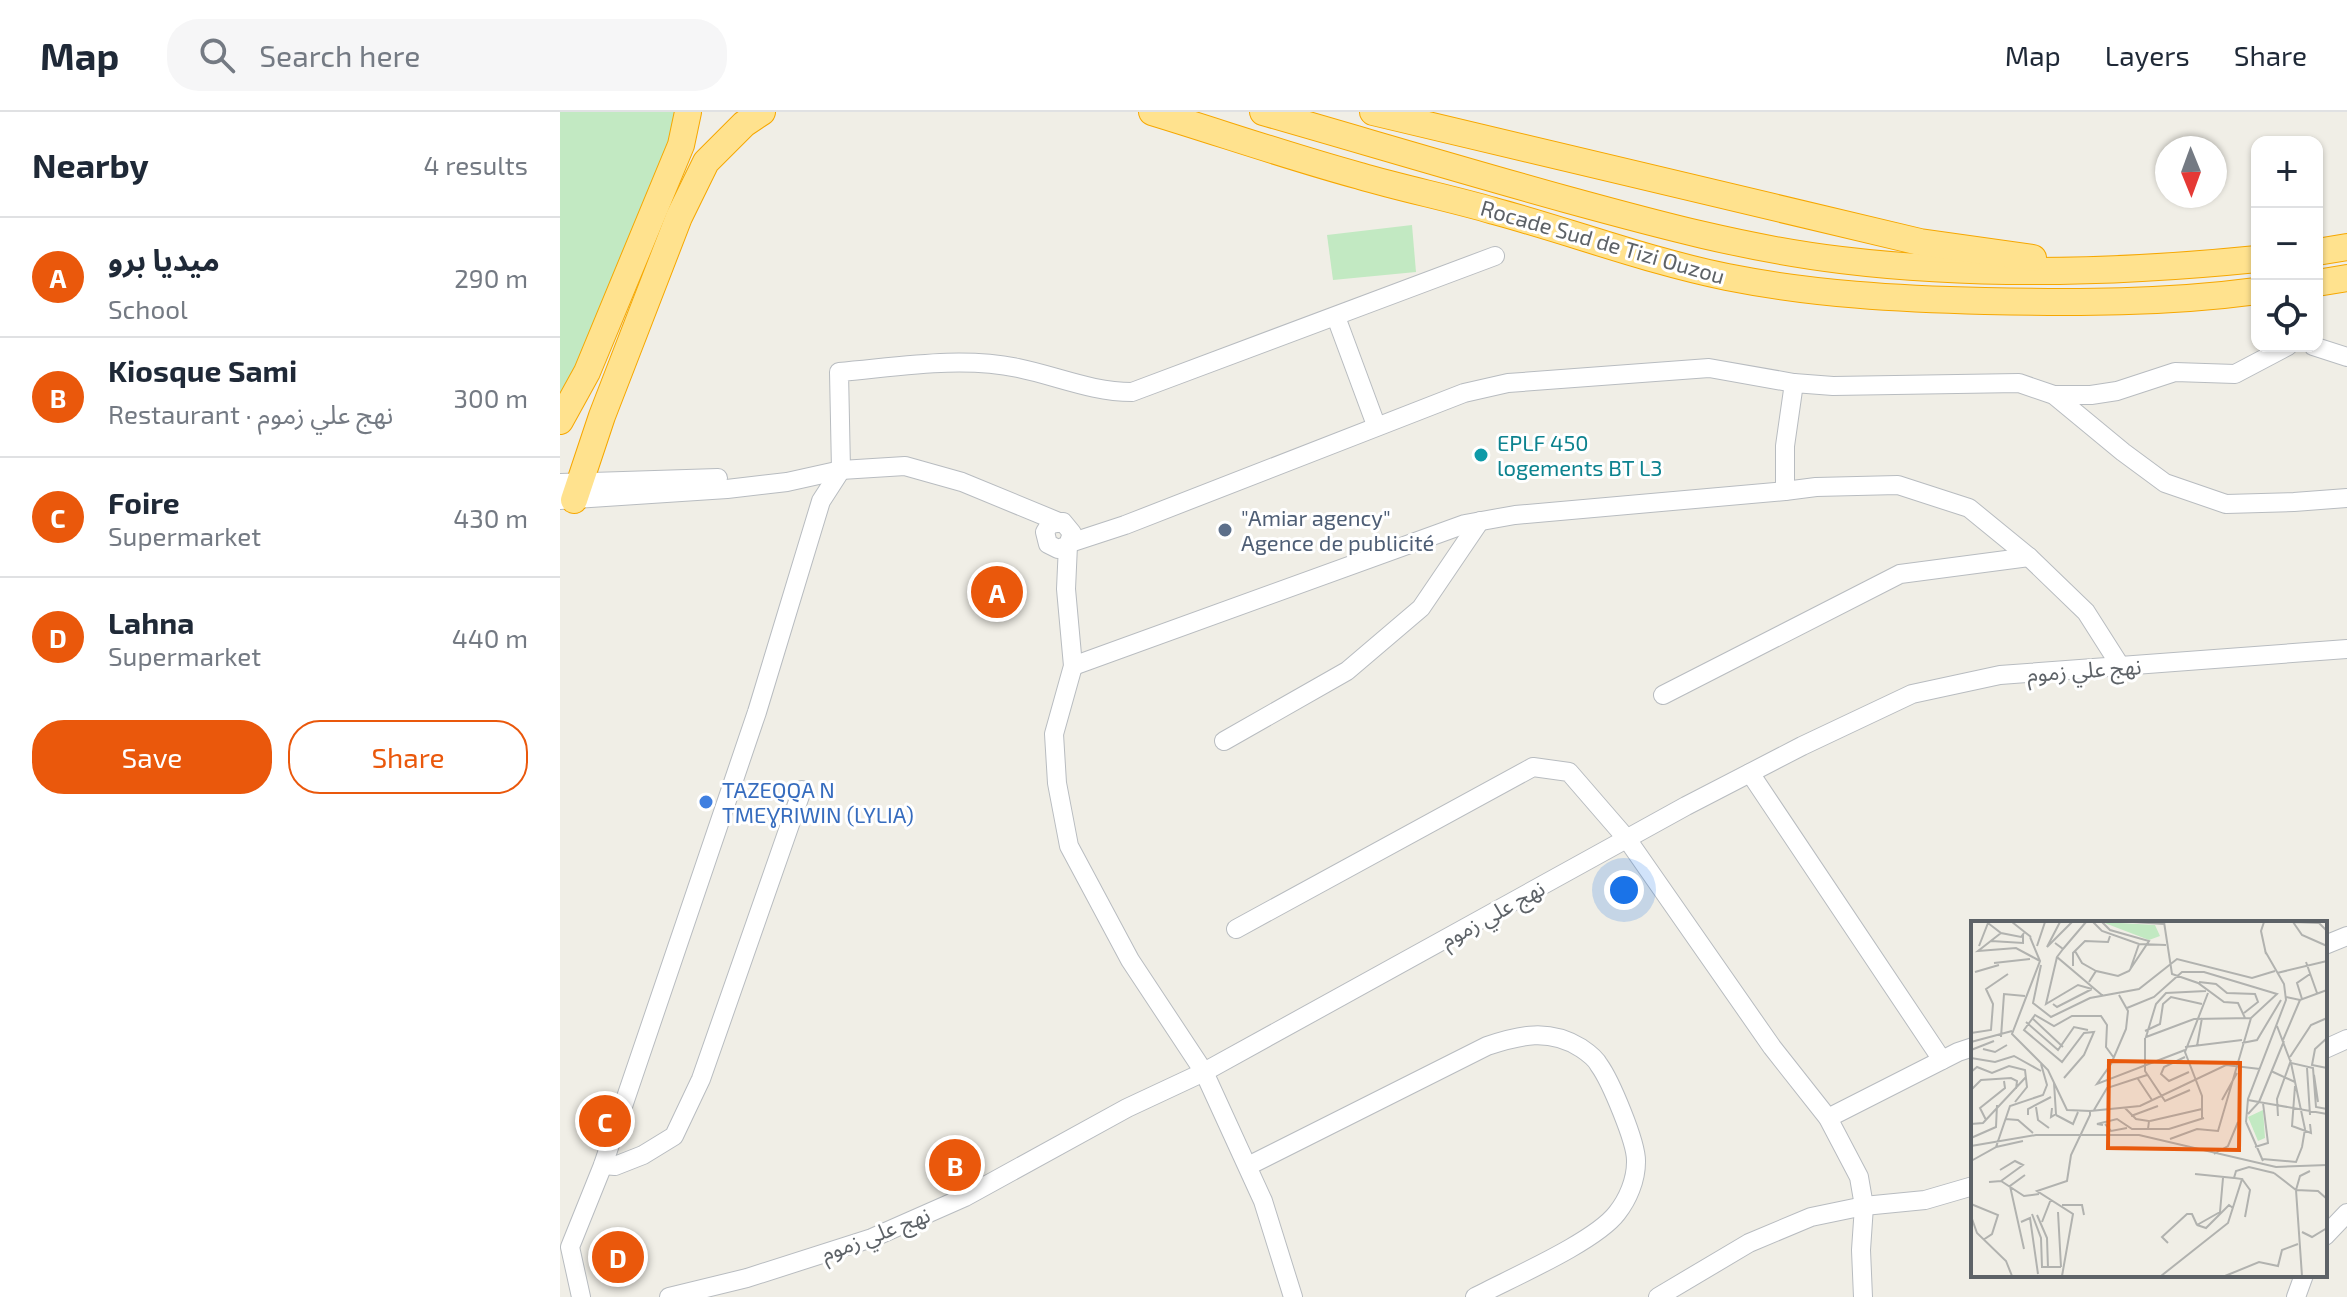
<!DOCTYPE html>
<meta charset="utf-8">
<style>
:root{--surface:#fff;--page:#f6f6f7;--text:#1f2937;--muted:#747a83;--line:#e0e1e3;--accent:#ea580c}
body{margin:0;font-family:"Exo 2","Noto Sans Arabic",sans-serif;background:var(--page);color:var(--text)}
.controls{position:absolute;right:24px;top:24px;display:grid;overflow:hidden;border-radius:16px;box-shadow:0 2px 6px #0004}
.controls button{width:72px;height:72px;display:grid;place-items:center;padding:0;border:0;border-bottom:2px solid var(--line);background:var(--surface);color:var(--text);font:40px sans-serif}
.compass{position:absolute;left:1595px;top:24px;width:72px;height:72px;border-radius:50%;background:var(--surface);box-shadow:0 2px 6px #0004;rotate:179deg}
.you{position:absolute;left:1064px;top:778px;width:28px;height:28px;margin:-20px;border:6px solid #fff;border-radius:50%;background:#1a73e8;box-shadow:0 0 0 12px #1a73e833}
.badge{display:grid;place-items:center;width:52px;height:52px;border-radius:50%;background:var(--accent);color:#fff;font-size:26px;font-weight:700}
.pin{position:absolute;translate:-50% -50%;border:4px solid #fff;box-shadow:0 2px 8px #0006}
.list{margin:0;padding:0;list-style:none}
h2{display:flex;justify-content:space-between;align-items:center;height:104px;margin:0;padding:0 32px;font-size:34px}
h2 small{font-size:26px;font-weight:400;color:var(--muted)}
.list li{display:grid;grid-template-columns:52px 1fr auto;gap:24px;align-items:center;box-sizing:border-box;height:120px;padding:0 32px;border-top:2px solid var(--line)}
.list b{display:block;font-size:30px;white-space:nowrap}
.list p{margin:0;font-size:26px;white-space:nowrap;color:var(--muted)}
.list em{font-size:26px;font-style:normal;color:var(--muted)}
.actions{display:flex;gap:16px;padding:24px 32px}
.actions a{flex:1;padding:18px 0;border:2px solid var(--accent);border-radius:32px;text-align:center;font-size:28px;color:var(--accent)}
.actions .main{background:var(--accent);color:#fff}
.icon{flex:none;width:44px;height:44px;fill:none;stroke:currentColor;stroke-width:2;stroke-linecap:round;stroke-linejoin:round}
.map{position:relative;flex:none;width:1787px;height:1185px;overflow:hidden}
header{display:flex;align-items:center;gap:48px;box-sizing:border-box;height:112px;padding:0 40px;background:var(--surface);border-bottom:2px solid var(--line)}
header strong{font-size:38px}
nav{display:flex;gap:44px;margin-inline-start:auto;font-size:28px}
.search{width:560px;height:72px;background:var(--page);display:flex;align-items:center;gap:20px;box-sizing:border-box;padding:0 28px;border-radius:32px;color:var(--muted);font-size:30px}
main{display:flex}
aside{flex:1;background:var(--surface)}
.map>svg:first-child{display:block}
.green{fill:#c2e9c2}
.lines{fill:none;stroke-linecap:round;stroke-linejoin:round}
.minor-casing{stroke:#b8bcc0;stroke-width:20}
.highway-casing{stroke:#f6a700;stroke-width:28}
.minor{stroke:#fff;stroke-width:18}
.highway{stroke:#ffe28e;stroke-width:26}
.culture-dot{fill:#0f9aa8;stroke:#fff;stroke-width:3}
.service-dot{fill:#5c6f8a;stroke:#fff;stroke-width:3}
.shop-dot{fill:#3f7fe0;stroke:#fff;stroke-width:3}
.labels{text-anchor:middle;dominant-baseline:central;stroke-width:6;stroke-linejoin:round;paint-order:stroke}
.street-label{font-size:22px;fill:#5d6267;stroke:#fff}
.culture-label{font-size:22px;fill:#0d838f;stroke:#fff;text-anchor:start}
.service-label{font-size:22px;fill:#4e5e75;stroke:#fff;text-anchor:start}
.shop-label{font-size:22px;fill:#366cbe;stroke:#fff;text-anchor:start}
.inset-road{fill:none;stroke:#b1b2af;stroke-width:2}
.view{fill:#e8590c;fill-opacity:0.15;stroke:#e8590c;stroke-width:4}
.inset-edge{fill:none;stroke:#5d6267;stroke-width:4}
</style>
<header>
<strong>Map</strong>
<div class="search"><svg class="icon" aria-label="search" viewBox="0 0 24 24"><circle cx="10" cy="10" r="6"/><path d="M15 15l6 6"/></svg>Search here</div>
<nav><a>Map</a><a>Layers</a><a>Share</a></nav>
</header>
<main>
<aside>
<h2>Nearby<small>4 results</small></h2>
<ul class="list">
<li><span class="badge">A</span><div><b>ميديا برو</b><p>School</p></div><em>290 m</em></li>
<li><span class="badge">B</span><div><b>Kiosque Sami</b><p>Restaurant · نهج علي زموم</p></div><em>300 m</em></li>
<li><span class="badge">C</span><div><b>Foire</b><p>Supermarket</p></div><em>430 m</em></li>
<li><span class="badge">D</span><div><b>Lahna</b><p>Supermarket</p></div><em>440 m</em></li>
</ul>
<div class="actions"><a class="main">Save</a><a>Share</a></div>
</aside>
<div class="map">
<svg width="1787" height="1185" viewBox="0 0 1787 1185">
<rect width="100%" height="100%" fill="#f0eee6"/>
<!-- green -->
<g class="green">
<polygon points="0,0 121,0 0,294"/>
<polygon points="852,113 856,160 773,168 767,123"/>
</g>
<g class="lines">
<!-- minor casing -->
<g class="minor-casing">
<g id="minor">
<polyline points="776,205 816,313"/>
<polyline points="1753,234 1787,245"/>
<polyline points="1494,283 1531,283 1557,279 1615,260 1675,262 1728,234"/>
<polyline points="0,371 158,366"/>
<polyline points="0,388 167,377 227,370 281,358 345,354 402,370 499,410"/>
<polyline points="510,431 565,413 904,281 948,271 1149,256 1234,271"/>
<polyline points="508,433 498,437 488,432 485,420 490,412 503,410 512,421 508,433 506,477 513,554 494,622 497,671 509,734 570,848 644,960 703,1089 733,1185"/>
<polyline points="513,554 905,412 955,403 1225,379"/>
<polyline points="1561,555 1526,500 1469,445 1409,396 1338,373 1256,375 1225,379 1225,334 1234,271 1273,274 1459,271 1494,283 1563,340 1605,371 1666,392 1734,390 1787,386"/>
<polyline points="1103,583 1340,462 1469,445"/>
<polyline points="664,629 787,559 861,496 920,409"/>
<polyline points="1190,661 1382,948"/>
<polyline points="676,817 973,655 1009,660 1067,727 1212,935 1268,1006 1299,1065 1304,1094 1301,1138 1303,1185"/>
<polyline points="1765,833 1787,824"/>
<polyline points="1765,937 1787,927"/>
<polyline points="1268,1006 1398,940 1413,935"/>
<polyline points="43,1053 55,1054 83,1043 114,1024 141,967 242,678"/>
<path d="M 688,1054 L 927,934 C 960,923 989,916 1021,936 C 1027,940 1036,947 1039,953 C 1050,968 1077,1031 1076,1050 C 1076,1068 1068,1087 1057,1101 C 1035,1130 951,1166 915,1185"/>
<polyline points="1765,1124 1787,1101"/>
<path d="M 21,1185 L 10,1135 L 43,1053 L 197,600 L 261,389 L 281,358 L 279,260 C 338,255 400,244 458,256 C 497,264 532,280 572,280 L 935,144"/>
<polyline points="109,1185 187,1166 312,1126 405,1085 567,996 644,960 1126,694 1242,634 1352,582 1440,563 1787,537"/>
<polyline points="1098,1185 1189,1131 1251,1105 1304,1094 1365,1088 1413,1074"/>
<polyline points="1736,1185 1744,1163"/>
</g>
</g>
<!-- highway casing -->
<g class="highway-casing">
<g id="highway">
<path d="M 592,0 C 661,21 730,45 800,64 C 844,77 890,86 934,99 C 1012,120 1088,149 1167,165 C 1252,182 1339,187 1425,189 C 1516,191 1607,191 1697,179"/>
<path d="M 703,0 C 804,29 904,59 1005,87 C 1096,112 1188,137 1281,148 C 1420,165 1559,161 1697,147"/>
<polyline points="813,0 1360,130 1473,146"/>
<polyline points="1757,140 1787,135"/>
<polyline points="1757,171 1787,166"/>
<polyline points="0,309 27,260 121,33 128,0"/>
<polyline points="14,388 42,304 119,105 146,50 184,12 202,0"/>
</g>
</g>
<!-- minor -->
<use href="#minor" class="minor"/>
<!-- highway -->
<use href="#highway" class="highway"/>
</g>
<!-- markers -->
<circle class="culture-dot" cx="921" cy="343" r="8"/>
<circle class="service-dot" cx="665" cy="418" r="8"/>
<circle class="shop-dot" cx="146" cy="690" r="8"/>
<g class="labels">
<!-- street labels -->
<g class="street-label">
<text transform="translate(1043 129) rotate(16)">Rocade Sud de Tizi Ouzou</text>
<text transform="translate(1524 557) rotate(-4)">نهج علي زموم</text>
<text transform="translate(932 801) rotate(-29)">نهج علي زموم</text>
<text transform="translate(315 1121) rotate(-21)">نهج علي زموم</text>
</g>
<!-- culture labels -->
<g class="culture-label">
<text x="937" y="330">EPLF 450<tspan x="937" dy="25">logements BT L3</tspan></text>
</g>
<!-- service labels -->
<g class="service-label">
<text x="681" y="405">"Amiar agency"<tspan x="681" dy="25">Agence de publicité</tspan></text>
</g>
<!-- shop labels -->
<g class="shop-label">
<text x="162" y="677">TAZEQQA N<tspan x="162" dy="25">TMEƔRIWIN (LYLIA)</tspan></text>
</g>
</g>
<!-- overview -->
<g transform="translate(1411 809)">
<rect width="356" height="356" fill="#f0eee6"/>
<path d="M 131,1 L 184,4 L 189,15 L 178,19 ZM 292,189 L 294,217 L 287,220 L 277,196 Z" fill="#c2e9c2"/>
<path class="inset-road" d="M 41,1 L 60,16M 89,1 L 76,26 L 101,1M 122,1 L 131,10 L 168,23 L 195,24M 162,1 L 193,3M 193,1 L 201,53 L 227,62 L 253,81 L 267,82 L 274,97M 293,1 L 290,10 L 295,33M 322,1 L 331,14 L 356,25M 323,1 L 348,2 L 356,10M 30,12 L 7,30 L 45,27 L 69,40M 59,16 L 69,40 L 41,113 L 77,149 L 96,189 L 119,190 L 119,194 L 100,234 L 96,260 L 66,270 L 102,293 L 91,355M 20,20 L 52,22 L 52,14M 84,22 L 92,28 L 86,36 L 132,75M 8,25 L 17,2 L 30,12 L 50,16 L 53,12M 66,25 L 74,1M 92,28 L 115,1M 104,30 L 111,42 L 125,50M 86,36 L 75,83 L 107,64 L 121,68M 335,41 L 346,72M 23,42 L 59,38M 70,44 L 62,82 L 80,96 L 119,77 L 168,68 L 206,38 L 281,57 L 304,50M 102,45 L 102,32 L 114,20 L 137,21 L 139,15M 159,49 L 168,23M 4,51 L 28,44M 306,52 L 356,40M 118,61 L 125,50 L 147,55 L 158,50 L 178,20 L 139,9 L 131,1M 228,61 L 245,63 L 256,72 L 284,73 L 287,81 L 273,92M 235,70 L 195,72 L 185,83 L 175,116 L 223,98 L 280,97M 148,74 L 157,90 L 155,108 L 140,143 L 126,163 L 214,129M 315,76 L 329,79 L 356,69M 331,78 L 326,62 L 339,53M 82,83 L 86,86 L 121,68M 156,87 L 183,76 L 211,51 L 233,51 L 306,73 L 280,97 L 247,210 L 226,208 L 199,218M 61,97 L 92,126M 55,101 L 87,129 L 103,106 L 117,109M 306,105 L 320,142 L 342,147 L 345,186 L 356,188M 174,110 L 189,103 L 192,83 L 200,76 L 231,83M 0,112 L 20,109 L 22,83 L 15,68 L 37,53M 30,116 L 33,73 L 54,75M 174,117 L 174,150 L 194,180 L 219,169M 356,117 L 344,128 L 341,144 L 356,147M 312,119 L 329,79M 0,121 L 41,110M 271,122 L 286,119 L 310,79M 226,125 L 231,97M 214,126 L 271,119M 12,128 L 24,131 L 36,124M 0,129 L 23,120M 214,136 L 193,146 L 190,153 L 198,160 L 218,151M 319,136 L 340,104 L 356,97M 0,137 L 24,141 L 43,135 L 70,150M 336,147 L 339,194M 300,150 L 324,161M 0,151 L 6,146 L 21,152 L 38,145 L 54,149 L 56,166 L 44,181M 343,154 L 347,181M 93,157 L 113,134 L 123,111 L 113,112 L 91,141 L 53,109 L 64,94 L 83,105 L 101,95 L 130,95 L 136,104 L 135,126 L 143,137M 167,158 L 181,179M 324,165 L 321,205 L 340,212 L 339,203M 0,169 L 10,159 L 40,157 L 46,160 L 45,168M 251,179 L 266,152M 277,179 L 288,181 L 313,120M 65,186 L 67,199 L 78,207M 81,187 L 80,196 L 85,193 L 83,162M 123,189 L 136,167 L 176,154M 119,190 L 169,185 L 255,144 L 289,148M 277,193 L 288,181 L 356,193M 57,194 L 57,188 L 80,176M 85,194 L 102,203 L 107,191M 160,195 L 187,185M 307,195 L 306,178 L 320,139M 231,197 L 231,175 L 214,131 L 237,72M 34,198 L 47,199 L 62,212M 15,199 L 9,187 L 34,167 L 33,160M 179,200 L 231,188M 275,201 L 292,240M 275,201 L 277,178 L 315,79 L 313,63 L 294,30M 0,203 L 12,202 L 55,156M 134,203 L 140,210 L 156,207M 132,204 L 126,203 L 146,198 L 161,208 L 177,208 L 178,200 L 165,198 L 154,187M 177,208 L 198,208 L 233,197M 0,217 L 25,206 L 26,184M 0,225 L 65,214 L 168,214 L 305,246 L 356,244M 25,226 L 52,220M 284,226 L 297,222 L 292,182M 243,233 L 257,225 L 267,201M 291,238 L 325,241 L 331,226 L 334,208 L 320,142M 0,240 L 25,226 L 39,185 L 72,174 L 76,164 L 70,143M 29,249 L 44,240 L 52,244 L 30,260M 303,252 L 325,269 L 347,270 L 356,278M 224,253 L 263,257M 271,258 L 279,269 L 274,296M 18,261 L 30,260 L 53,275 L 68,273M 325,269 L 331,355M 325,269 L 329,255 L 339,250M 0,283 L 27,294 L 21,313 L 12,319M 91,284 L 111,284 L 113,294M 87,291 L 90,346M 61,293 L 70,317 L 71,346 L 90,346M 66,294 L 76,317 L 77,347M 0,295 L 6,312 L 35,340 L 41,355M 50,301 L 59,297 L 67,353M 71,301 L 80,278M 226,304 L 249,291 L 252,257M 226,304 L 235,307 L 258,284 L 262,287M 331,311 L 341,316 L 356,307M 197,322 L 191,316 L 216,293 L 221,293 L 226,304M 53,328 L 39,265 L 54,254M 190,355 L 257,302 L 271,258 L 263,257 L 265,250 L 278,246 L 303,252M 254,355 L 288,341 L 307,345 L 311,329 L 327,323"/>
<path class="view" d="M 138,140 L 269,142 L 268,229 L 137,227 Z"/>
<rect width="356" height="356" class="inset-edge"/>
</g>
</svg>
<div class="controls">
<button>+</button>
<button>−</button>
<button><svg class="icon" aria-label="locate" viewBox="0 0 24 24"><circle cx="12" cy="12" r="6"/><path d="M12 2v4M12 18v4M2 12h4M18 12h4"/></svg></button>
</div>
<svg class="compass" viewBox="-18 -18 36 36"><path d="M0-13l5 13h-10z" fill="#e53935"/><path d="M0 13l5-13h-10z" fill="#747a83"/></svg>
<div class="you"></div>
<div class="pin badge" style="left:437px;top:480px">A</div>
<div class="pin badge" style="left:395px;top:1053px">B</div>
<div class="pin badge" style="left:45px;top:1009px">C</div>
<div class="pin badge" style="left:58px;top:1145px">D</div>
</div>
</main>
